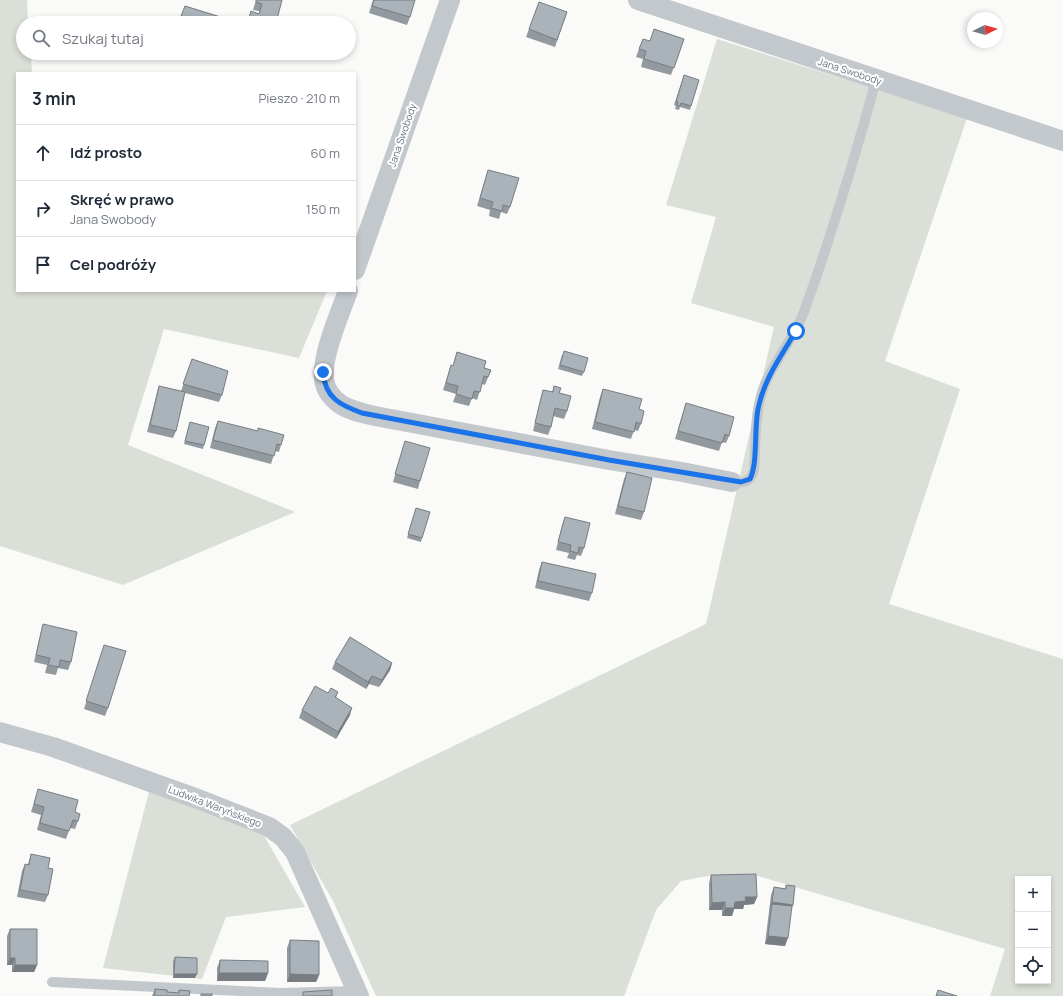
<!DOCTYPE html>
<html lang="pl">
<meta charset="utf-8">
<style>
:root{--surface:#fff;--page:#f2f2f3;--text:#1f2937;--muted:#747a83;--line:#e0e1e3}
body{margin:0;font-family:Manrope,sans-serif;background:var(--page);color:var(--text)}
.controls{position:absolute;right:12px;bottom:12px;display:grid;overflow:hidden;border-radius:0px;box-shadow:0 2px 6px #0003}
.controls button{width:36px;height:36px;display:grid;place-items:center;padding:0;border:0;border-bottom:1px solid var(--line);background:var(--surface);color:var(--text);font:20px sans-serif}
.compass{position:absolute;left:967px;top:12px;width:36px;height:36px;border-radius:50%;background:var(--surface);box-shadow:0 2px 6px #0003;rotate:85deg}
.stop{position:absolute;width:12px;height:12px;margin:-9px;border:3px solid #1a73e8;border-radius:50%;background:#fff}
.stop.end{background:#1a73e8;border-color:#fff;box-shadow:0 1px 4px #0008}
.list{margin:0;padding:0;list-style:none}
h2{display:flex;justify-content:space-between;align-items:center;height:52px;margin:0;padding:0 16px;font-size:17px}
h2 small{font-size:13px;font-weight:400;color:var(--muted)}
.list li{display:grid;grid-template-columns:26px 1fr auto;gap:12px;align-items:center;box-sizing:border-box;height:56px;padding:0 16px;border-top:1px solid var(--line)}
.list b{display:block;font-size:15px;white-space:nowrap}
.list p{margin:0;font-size:13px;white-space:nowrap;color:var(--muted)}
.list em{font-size:13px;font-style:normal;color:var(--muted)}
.icon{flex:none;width:22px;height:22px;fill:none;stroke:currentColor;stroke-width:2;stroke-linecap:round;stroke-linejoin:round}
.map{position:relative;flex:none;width:1063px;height:996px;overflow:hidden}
.search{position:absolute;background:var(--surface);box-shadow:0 2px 6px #0003;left:16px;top:16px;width:340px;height:44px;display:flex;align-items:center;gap:10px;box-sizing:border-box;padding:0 14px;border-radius:22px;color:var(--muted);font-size:15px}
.panel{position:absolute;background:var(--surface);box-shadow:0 2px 6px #0003;left:16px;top:72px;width:340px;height:220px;border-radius:0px}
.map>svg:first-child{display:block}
.green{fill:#dadfd7;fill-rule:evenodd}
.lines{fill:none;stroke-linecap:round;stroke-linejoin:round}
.lane{stroke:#c3c8cc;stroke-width:10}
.street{stroke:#c3c8cc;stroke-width:20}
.wall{fill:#929a9f}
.shaded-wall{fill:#777d82}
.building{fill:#aab3b9;stroke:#777d82}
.route{stroke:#1a73e8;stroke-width:5}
.labels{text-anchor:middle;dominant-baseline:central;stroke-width:4;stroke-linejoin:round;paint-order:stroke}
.street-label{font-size:10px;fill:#657683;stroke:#fff}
</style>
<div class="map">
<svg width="1063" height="996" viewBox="0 0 1063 996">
<rect width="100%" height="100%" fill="#fafaf8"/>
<!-- green -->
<g class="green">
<polygon points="0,0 27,0 28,23 23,23 23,53 31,53 32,73 17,73 17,291 327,291 299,358 164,329 128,445 295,512 123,585 0,546"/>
<path d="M 717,39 L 967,118 L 885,361 L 960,389 L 889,604 L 1063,659 L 1063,996 L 990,996 L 1005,949 L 751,874 L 718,874 L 681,881 L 656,910 L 624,996 L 376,996 L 334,903 L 290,825 L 706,624 L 774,327 L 691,303 L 716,217 L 666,205 ZM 1018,879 L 1048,879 L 1048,981 L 1018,981 Z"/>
<polygon points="150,788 263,834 305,907 226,917 202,979 103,968"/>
</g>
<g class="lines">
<!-- lane -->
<g class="lane">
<path d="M 732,482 C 744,483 750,483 754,470 C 756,441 754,411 765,384 C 776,358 794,338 804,312 C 831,236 855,158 876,80"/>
<polyline points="52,982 281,993 357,991"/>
</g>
<!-- street -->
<g class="street">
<polyline points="638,0 1063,141"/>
<polyline points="355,270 450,0"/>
<path d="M 348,291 C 340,313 321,357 324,379 C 325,389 332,398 340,404 C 350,411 363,413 375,416 L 609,460 L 682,472 L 732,482"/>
<polyline points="0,732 53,747 198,799 269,827 283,837 295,852 359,996"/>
</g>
</g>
<!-- wall -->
<g class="wall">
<polygon points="256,0 282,0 276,23 247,23 251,11 259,14 259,11 253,10"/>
<polygon points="373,0 413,0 410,17 407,25 369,13"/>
<polygon points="539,2 567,12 555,47 526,37"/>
<polygon points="185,6 240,23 179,23"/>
<polygon points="684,39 671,75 641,67 643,59 636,57 640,46 650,41"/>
<polygon points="684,75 691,106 690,110 680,107 679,110 675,109 676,106 674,105"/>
<polygon points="488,170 510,207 507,214 501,212 499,219 489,216 490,210 477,206"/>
<polygon points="457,352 484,368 491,370 485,385 482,384 477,400 472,398 469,406 453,402 456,394 443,390 451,365 453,366"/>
<polygon points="562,355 584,372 582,376 558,369"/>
<polygon points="192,359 222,395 219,402 185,393 176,431 173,438 147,432 157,393 159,386 181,391"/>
<polygon points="554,386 559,393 567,411 564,419 553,416 551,427 548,435 533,431 541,397 543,390 552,392"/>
<polygon points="603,389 639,409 641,424 638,431 634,430 631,439 592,429 600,397"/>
<polygon points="686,403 729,436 726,443 722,442 719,451 675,439"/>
<polygon points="218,421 281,445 279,452 275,451 271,464 210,448 215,428"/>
<polygon points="190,422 204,445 203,449 184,444"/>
<polygon points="405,441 420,481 418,489 393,482"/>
<polygon points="627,472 644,512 641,520 615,514 624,479"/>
<polygon points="416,508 422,538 421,542 407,538"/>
<polygon points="565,517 584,548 581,556 577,555 575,560 567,558 569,553 556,550 562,525"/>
<polygon points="542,562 592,593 589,601 535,588 539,570"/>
<polygon points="43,624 71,662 68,670 58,668 56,675 45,673 47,665 34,662 41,631"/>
<polygon points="104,645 108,708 105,716 84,709"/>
<polygon points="335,662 392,663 390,670 379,687 369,684 366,689 332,669"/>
<polygon points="338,692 336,698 350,715 336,739 299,718 302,710 328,693"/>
<polygon points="38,789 75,812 78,821 75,829 70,828 66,839 37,830 41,815 31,812"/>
<polygon points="31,854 48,868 48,895 45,902 17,897 22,871 25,864 28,864"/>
<polygon points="711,875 757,897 754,904 744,905 743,909 734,909 732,916 722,916 722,910 709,910 709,883"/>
<polygon points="786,885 791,908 785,946 765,944 771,895 774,887 785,889"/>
<polygon points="10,929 37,965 34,972 12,972 12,965 7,965 7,936"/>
<polygon points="290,940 319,975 316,982 287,982 287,948"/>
<polygon points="175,957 195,978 173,978 173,961"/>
<polygon points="220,960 268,973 265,981 217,981 217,968"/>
<polygon points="155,989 167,992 178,993 179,990 189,996 152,996"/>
</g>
<!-- shaded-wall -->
<g class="shaded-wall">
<polygon points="392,663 390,670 379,687 382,680"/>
<polygon points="372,676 369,684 366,689 368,682"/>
<polygon points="352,708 350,715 336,739 338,732"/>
<polygon points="745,897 757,897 754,904 744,905 743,909 734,909 732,916 722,916 725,908 735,902"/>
<polygon points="725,902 722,910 709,910 712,903"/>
<polygon points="772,902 793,905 790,913 772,904 769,910"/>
<polygon points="768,936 788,938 785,946 765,944"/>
<polygon points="10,958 15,958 12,965 7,965"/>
<polygon points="15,965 37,965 34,972 12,972"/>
<polygon points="219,973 268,973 265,981 217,981"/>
<polygon points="174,974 197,974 195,978 173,978"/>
<polygon points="290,974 319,975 316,982 287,982"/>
</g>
<!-- building -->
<g class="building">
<polygon points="256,0 282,0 276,23 253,23 248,22 251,11 259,14 262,4 256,2"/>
<polygon points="374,0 415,0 410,17 372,6"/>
<polygon points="539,2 567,12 557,40 529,29"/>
<polygon points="185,6 240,23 196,23 192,22 192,20 181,16"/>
<polygon points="654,29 684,39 674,68 644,59 646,51 639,49 643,39 650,41"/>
<polygon points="684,75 699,80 691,106 681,103 680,106 677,105 678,102 676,102"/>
<polygon points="488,170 519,178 510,207 503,205 502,211 491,208 493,202 480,198"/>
<polygon points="564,351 588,358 584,372 560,365"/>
<polygon points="457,352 486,361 484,368 491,370 488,377 484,376 480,392 474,391 472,399 456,394 458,386 446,383 451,365 453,366"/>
<polygon points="192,359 228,371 222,395 183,384"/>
<polygon points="159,386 185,392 176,431 150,425"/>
<polygon points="554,386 561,388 559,393 571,396 567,411 555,408 551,427 535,423 543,390 553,392"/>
<polygon points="603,389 642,399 639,409 644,411 641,424 636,422 634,432 595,422"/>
<polygon points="686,403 734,417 729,436 725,434 722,443 678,431"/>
<polygon points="218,421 258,431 258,428 284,435 281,445 277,444 274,456 213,440"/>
<polygon points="190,422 209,427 204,445 185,441"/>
<polygon points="405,441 430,448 420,481 395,474"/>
<polygon points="627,472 652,478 644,512 618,506"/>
<polygon points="416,508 430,512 422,538 408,534"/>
<polygon points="565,517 590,523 584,548 579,547 578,553 570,551 571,545 558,542"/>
<polygon points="542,562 596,574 592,593 538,581"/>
<polygon points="43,624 77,632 71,662 60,660 59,667 48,665 50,658 36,655"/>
<polygon points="350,637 392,663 382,680 372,676 368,682 335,662"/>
<polygon points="104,645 126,651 108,708 86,701"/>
<polygon points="315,686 328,693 331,688 338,692 335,697 352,708 338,732 302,710"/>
<polygon points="38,789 78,800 75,812 80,814 78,821 73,820 69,831 40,823 44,807 34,804"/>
<polygon points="31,854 50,858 48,868 53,869 48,895 20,890 25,864 29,865"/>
<polygon points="756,874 757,897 745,897 746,901 735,902 734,908 725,908 725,902 712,903 711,875"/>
<polygon points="786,885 795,886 793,905 772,902 774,887 786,889"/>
<polygon points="772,904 792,906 788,938 768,936"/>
<polygon points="10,929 37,929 37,965 15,965 15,958 10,958"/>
<polygon points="290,940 319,941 319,975 290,974"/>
<polygon points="175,957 197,958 197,974 174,974"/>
<polygon points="220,960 268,961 268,973 219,973"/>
<polygon points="155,989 167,990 167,992 179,993 179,990 190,991 189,996 155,996"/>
<polygon points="332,990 332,996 303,996 303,992"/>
<polygon points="938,990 957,996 936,996"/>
<rect x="201" y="994" width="11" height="2"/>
</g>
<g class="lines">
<!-- route -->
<path class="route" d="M 323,372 C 325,398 340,405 362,413 L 609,460 L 741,482 L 750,479 C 758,464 754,428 758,409 C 764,379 781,356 796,331"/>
</g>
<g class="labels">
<!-- street labels -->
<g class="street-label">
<text transform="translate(850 71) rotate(18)">Jana Swobody</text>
<text transform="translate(402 135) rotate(-71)">Jana Swobody</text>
<text transform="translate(215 806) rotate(21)">Ludwika Waryńskiego</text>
</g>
</g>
</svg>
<div class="controls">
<button>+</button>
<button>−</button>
<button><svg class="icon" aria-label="locate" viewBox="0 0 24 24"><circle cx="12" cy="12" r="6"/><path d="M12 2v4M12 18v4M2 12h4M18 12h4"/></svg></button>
</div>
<svg class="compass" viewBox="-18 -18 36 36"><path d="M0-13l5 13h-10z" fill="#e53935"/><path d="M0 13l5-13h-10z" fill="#747a83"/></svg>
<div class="stop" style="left:796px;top:331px"></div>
<div class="stop end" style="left:323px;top:372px"></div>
<div class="search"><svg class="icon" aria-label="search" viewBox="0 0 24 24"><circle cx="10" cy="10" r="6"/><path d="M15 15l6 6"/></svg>Szukaj tutaj</div>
<section class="panel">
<h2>3 min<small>Pieszo · 210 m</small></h2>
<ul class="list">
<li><svg class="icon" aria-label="ahead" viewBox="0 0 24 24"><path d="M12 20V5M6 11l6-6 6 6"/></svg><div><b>Idź prosto</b></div><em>60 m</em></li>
<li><svg class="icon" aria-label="right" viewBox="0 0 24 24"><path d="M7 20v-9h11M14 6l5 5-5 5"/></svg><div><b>Skręć w prawo</b><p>Jana Swobody</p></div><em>150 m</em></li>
<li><svg class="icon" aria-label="arrive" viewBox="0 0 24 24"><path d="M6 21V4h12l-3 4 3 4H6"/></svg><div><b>Cel podróży</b></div></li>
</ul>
</section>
</div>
